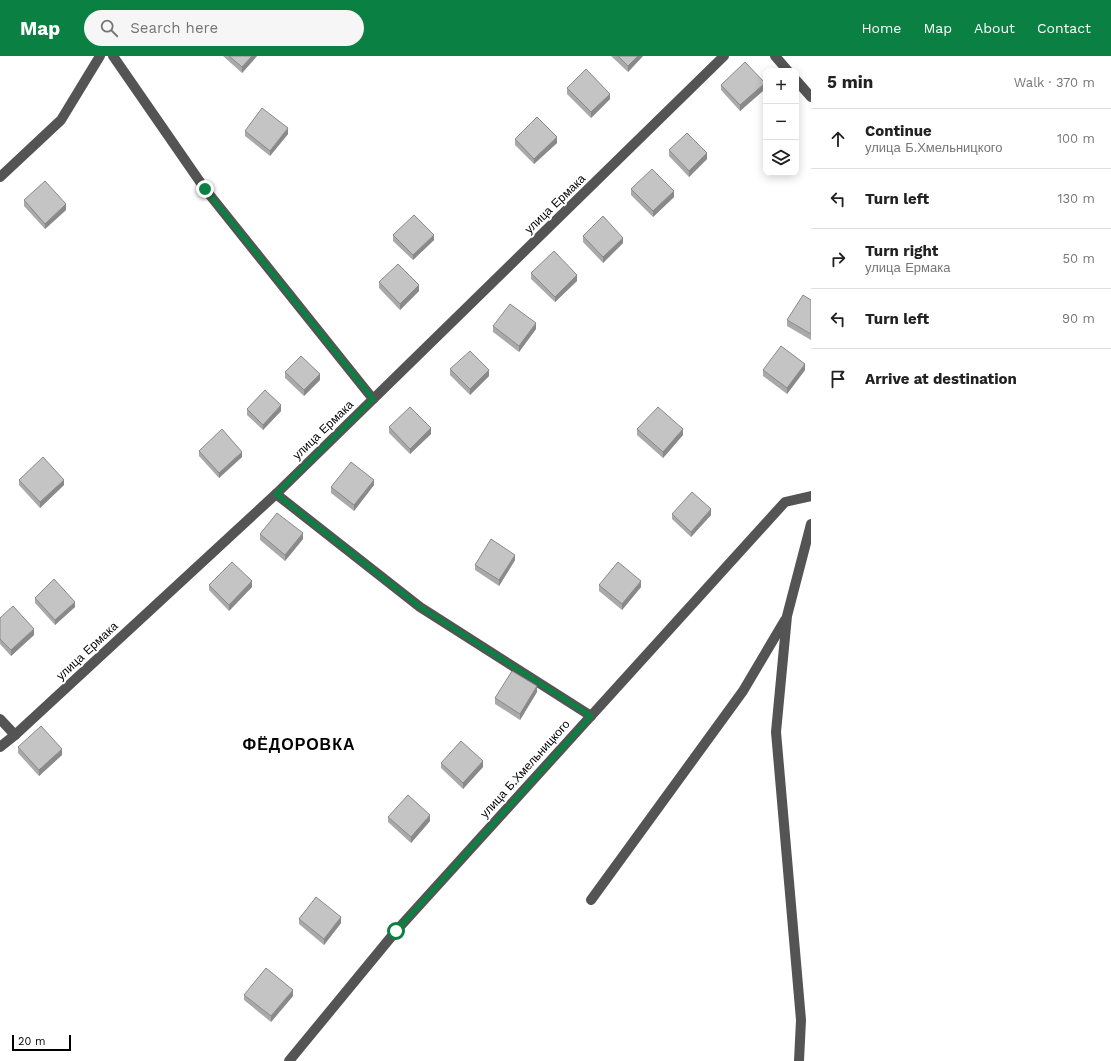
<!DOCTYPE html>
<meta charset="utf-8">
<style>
:root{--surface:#fff;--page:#f6f6f6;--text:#222;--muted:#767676;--line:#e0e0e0;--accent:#0b8043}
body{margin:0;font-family:"Work Sans",sans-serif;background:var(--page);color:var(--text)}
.controls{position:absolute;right:12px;top:12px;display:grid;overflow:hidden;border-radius:8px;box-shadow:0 2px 10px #0003}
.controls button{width:36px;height:36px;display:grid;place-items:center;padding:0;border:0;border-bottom:1px solid var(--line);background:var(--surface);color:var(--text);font:20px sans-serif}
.scale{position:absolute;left:12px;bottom:10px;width:59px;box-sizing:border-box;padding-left:4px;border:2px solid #000;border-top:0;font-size:11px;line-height:14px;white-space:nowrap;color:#000;-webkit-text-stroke:3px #fff;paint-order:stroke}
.stop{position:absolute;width:12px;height:12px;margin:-9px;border:3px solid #0b8043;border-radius:50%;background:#fff}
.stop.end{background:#0b8043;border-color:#fff;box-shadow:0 1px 4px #0008}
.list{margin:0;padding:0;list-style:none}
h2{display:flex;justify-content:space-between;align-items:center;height:52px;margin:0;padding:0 16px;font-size:17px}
h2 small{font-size:13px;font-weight:400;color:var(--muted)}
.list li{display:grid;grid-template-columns:26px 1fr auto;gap:12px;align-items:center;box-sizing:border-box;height:60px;padding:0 16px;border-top:1px solid var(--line)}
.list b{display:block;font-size:15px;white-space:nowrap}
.list p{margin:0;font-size:13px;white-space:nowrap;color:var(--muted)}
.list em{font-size:13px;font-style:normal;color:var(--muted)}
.icon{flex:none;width:22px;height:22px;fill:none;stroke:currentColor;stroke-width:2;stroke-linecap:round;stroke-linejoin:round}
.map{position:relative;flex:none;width:811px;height:1005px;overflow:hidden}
header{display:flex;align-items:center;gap:24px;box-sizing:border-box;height:56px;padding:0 20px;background:var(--accent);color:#fff}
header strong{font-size:19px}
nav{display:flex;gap:22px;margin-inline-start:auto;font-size:14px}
.search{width:280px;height:36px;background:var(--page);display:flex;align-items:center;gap:10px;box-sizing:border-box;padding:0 14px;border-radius:22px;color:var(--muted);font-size:15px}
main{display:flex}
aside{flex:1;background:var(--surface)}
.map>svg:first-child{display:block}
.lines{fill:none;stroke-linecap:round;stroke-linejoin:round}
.minor{stroke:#545454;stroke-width:10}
.wall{fill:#a9a9a9}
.shaded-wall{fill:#898989}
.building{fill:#c4c4c4;stroke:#898989}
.route{stroke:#0b8043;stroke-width:5}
.labels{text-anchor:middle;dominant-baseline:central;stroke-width:4;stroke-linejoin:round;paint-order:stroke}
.street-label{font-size:12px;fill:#000;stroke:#fff}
.district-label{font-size:16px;font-weight:bold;letter-spacing:1px;fill:#000;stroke:#fff}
</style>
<header>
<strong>Map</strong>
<div class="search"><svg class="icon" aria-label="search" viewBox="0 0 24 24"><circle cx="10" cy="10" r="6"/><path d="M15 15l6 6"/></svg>Search here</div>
<nav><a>Home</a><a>Map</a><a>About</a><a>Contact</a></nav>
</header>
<main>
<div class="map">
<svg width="811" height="1005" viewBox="0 0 811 1005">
<rect width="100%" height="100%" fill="#fff"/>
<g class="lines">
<!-- minor -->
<g class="minor">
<polyline points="113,0 205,133 373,343"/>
<polyline points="775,0 788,15"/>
<polyline points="796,24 811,41"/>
<polyline points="0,121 61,64 100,0"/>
<polyline points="276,438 420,551 591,660"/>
<polyline points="0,663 15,679"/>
<polyline points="0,691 15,679 276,438 724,0"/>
<polyline points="591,844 743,635 785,564"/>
<polyline points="289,1005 396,875 785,446 811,440"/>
<polyline points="799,1005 801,964 776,676 787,560 811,468"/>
</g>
</g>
<!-- wall -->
<g class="wall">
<polygon points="223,0 257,0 242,17"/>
<polygon points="611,0 643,0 628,16"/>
<polygon points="721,29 765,33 740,55 721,34"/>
<polygon points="567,32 610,43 591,62 567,38"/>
<polygon points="245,75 288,78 270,100 245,80"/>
<polygon points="515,83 557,87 534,108 515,89"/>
<polygon points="669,94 707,103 689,121 669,100"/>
<polygon points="631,133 674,141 653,161 631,139"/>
<polygon points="24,144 66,154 45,173 24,150"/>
<polygon points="393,179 434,184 413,204 393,185"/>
<polygon points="583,180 623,187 603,207 583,186"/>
<polygon points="531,217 577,225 555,246 531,223"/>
<polygon points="379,226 419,235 400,254 379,232"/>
<polygon points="811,244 811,284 787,270 787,264"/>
<polygon points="493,270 536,273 519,296 493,276"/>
<polygon points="450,313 489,320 470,339 450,319"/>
<polygon points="763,314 805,314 787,338 763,320"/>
<polygon points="285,316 320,324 304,340 285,322"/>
<polygon points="247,353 281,355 263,374 247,359"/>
<polygon points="389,371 431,378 410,398 389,377"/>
<polygon points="637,373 683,379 663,402 637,379"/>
<polygon points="199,395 242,401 219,422 199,400"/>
<polygon points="19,424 64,429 40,452 19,429"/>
<polygon points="374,429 354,455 331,437 331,431"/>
<polygon points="672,458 711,459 691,481 672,463"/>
<polygon points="260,478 303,483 285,505 260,484"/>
<polygon points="515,504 499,530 475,514 475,509"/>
<polygon points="209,529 252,531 229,555 209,534"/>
<polygon points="599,529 641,531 622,554 599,535"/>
<polygon points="35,542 75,551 55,569 35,547"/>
<polygon points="0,562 34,579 11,600 0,588"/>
<polygon points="537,636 520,664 495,648 495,642"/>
<polygon points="18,691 62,699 39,720 18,697"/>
<polygon points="441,707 483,711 463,733 441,712"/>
<polygon points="388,761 430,765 411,787 388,766"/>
<polygon points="299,863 341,867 324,889 299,868"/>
<polygon points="244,939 293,940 271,966 244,944"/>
</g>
<!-- shaded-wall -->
<g class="shaded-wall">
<polygon points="252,0 257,0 242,17 242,11"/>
<polygon points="638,0 643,0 628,16 628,10"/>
<polygon points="765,27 765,33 740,55 740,49"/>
<polygon points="610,38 610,43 591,62 591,56"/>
<polygon points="288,72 288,78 270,100 270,95"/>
<polygon points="557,81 557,87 534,108 534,103"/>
<polygon points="707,97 707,103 689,121 689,115"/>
<polygon points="674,135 674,141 653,161 653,155"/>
<polygon points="66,148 66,154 45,173 45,168"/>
<polygon points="434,179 434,184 413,204 413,199"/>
<polygon points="623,182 623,187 603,207 603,201"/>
<polygon points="577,219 577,225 555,246 555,241"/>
<polygon points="419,229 419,235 400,254 400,248"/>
<polygon points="536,267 536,273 519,296 519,290"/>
<polygon points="805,308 805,314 787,338 787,332"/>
<polygon points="489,314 489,320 470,339 470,333"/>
<polygon points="320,318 320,324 304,340 304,334"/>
<polygon points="281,349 281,355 263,374 263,369"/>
<polygon points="431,372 431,378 410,398 410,393"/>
<polygon points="683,373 683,379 663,402 663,396"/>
<polygon points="242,396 242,401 219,422 219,417"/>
<polygon points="64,424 64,429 40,452 40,446"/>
<polygon points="374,424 374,429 354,455 354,449"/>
<polygon points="711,453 711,459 691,481 691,476"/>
<polygon points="303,477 303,483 285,505 285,499"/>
<polygon points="515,499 515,504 499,530 499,524"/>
<polygon points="252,525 252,531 229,555 229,549"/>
<polygon points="641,525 641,531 622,554 622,548"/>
<polygon points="75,546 75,551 55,569 55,564"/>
<polygon points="34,573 34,579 11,600 11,594"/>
<polygon points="537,630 537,636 520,664 520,658"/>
<polygon points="62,693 62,699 39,720 39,714"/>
<polygon points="483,705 483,711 463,733 463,727"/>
<polygon points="430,759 430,765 411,787 411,781"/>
<polygon points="341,861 341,867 324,889 324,883"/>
<polygon points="293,934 293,940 271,966 271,960"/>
</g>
<!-- building -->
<g class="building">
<polygon points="229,0 252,0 242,11"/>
<polygon points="618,0 638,0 628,10"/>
<polygon points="745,6 765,27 740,49 721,29"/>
<polygon points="586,13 610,38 591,56 567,32"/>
<polygon points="262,52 288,72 270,95 245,75"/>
<polygon points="537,61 557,81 534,103 515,83"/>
<polygon points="687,77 707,97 689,115 669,94"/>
<polygon points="652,113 674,135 653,155 631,133"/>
<polygon points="45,125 66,148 45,168 24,144"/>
<polygon points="414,159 434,179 413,199 393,179"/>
<polygon points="603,160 623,182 603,201 583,180"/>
<polygon points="554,195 577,219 555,241 531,217"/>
<polygon points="398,208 419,229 400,248 379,226"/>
<polygon points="803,239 811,244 811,278 787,264"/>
<polygon points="510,248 536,267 519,290 493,270"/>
<polygon points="781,290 805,308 787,332 763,314"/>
<polygon points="470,295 489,314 470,333 450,313"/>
<polygon points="301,300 320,318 304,334 285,316"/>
<polygon points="265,334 281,349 263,369 247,353"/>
<polygon points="410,351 431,372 410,393 389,371"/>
<polygon points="658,351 683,373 663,396 637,373"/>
<polygon points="222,373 242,396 219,417 199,395"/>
<polygon points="43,401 64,424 40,446 19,424"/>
<polygon points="351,406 374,424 354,449 331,431"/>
<polygon points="692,436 711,453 691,476 672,458"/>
<polygon points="277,457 303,477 285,499 260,478"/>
<polygon points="491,483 515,499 499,524 475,509"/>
<polygon points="232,506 252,525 229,549 209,529"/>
<polygon points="618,506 641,525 622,548 599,529"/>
<polygon points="54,523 75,546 55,564 35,542"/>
<polygon points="13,550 34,573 11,594 0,583 0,562"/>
<polygon points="512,615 537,630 520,658 495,642"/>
<polygon points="41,670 62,693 39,714 18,691"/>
<polygon points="461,685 483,705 463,727 441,707"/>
<polygon points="408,739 430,759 411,781 388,761"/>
<polygon points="316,841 341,861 324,883 299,863"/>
<polygon points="266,912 293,934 271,960 244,939"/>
</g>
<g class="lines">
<!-- route -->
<polyline class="route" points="205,133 373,343 276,438 420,551 591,660 396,875"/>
</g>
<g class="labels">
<!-- street labels -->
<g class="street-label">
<text transform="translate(555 148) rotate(-44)">улица Ермака</text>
<text transform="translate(323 374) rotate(-44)">улица Ермака</text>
<text transform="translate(87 595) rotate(-43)">улица Ермака</text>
<text transform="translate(525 713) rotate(-48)">улица Б.Хмельницкого</text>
</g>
<!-- district labels -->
<g class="district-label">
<text x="299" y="688">ФЁДОРОВКА</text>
</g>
</g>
</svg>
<div class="controls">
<button>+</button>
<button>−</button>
<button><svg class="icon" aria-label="layers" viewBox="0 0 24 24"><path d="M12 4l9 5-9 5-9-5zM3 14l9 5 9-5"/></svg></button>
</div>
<div class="scale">20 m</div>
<div class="stop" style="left:396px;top:875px"></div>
<div class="stop end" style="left:205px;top:133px"></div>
</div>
<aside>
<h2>5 min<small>Walk · 370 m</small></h2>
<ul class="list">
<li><svg class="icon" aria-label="ahead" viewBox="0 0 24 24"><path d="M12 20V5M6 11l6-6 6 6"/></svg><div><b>Continue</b><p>улица Б.Хмельницкого</p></div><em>100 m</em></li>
<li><svg class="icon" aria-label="left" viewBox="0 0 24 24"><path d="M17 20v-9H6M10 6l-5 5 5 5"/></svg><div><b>Turn left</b></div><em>130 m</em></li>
<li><svg class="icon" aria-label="right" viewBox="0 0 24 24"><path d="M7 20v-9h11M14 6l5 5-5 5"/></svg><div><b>Turn right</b><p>улица Ермака</p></div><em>50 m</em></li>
<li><svg class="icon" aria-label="left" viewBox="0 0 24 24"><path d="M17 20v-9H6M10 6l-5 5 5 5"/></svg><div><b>Turn left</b></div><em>90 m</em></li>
<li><svg class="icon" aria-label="arrive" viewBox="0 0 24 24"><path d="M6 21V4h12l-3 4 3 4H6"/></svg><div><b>Arrive at destination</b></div></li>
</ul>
</aside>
</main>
